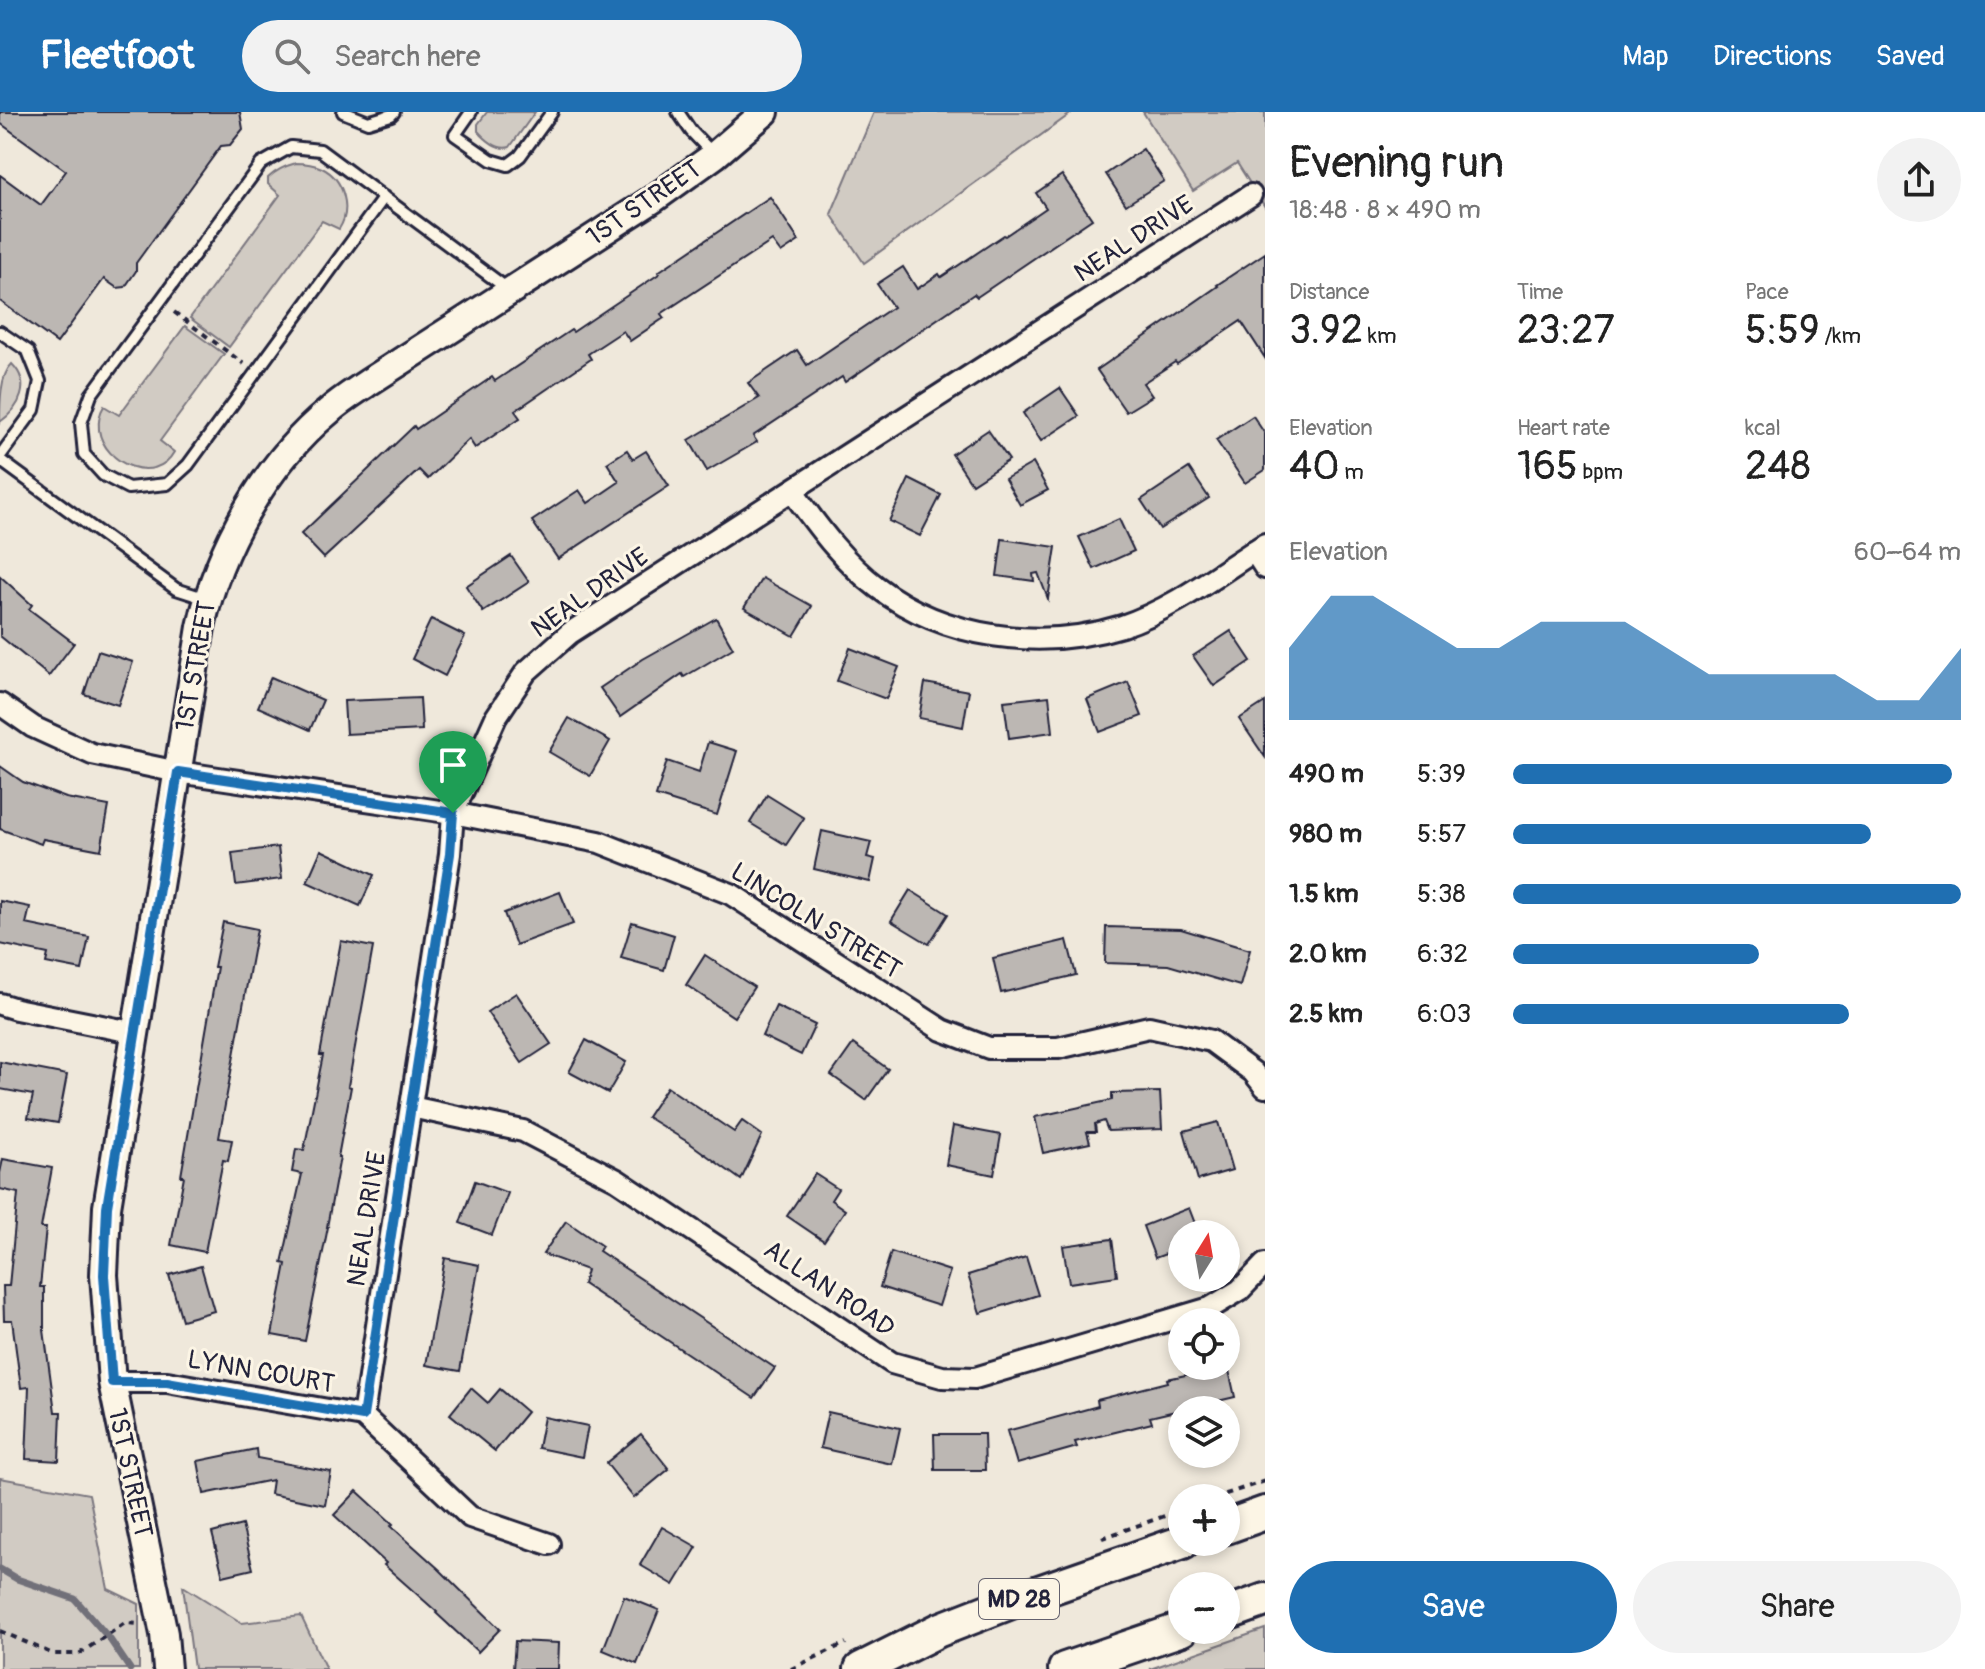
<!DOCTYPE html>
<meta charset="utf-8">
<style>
:root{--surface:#fff;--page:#f2f2f2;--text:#222;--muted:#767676;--accent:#1f6fb2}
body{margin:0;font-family:Pangolin,sans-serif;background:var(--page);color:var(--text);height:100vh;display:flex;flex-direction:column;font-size:30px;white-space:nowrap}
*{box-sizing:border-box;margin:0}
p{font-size:26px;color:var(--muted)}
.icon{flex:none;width:44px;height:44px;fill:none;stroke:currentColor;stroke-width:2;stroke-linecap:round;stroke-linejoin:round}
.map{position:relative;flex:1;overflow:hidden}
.sheet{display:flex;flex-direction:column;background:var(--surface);width:720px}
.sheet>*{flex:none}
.needle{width:52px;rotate:11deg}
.tools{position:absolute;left:1168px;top:1108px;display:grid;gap:16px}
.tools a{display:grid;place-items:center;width:72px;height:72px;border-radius:50%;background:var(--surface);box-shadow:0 4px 12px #0003;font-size:40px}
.pin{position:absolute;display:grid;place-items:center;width:68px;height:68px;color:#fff;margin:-82px -34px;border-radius:50% 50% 50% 0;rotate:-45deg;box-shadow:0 0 8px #0007}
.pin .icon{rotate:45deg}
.round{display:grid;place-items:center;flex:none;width:84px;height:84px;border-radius:42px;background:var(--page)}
.headline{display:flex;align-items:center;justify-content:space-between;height:136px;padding:0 24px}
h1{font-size:44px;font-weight:600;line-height:60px}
.metrics{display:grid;grid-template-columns:repeat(3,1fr);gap:12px;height:136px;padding:8px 24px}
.metrics div{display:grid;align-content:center}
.metrics b{font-size:40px;font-weight:600}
.metrics small{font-size:22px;font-weight:400}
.metrics p{font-size:22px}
.chart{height:224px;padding:16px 24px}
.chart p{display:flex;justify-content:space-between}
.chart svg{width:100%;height:144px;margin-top:8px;fill:var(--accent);opacity:.7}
.action{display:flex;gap:16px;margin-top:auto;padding:16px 24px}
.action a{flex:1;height:92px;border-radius:48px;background:var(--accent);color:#fff;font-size:32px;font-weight:600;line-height:92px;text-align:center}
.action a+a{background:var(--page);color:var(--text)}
ul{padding:0 24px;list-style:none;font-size:26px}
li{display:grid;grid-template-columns:128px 96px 1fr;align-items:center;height:60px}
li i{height:20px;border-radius:10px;background:var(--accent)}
header{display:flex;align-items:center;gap:48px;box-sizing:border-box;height:112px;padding:0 40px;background:var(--accent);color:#fff}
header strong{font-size:38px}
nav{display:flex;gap:44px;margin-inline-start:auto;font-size:28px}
.search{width:560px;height:72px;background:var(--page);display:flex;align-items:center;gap:20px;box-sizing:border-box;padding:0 28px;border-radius:44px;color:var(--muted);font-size:30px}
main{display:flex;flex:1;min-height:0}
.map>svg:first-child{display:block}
.green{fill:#d1cbc3;stroke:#7a767f;stroke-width:2}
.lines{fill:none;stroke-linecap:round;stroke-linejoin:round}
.stream{stroke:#716f79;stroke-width:7}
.building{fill:#bcb7b3;stroke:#22223b;stroke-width:2}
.service-casing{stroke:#22223b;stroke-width:16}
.minor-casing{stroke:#22223b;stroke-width:26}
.tertiary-casing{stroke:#22223b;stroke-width:32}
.primary-casing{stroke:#22223b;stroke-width:38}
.path{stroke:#22223b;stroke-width:4;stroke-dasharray:6 6;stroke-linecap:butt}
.service{stroke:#fcf5e5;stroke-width:10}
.minor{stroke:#fcf5e5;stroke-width:20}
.tertiary{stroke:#fcf5e5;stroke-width:26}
.primary{stroke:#fcf5e5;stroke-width:32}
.route-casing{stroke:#fff;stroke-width:16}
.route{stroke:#1f6fb2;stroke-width:10}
.labels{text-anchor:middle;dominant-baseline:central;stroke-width:6;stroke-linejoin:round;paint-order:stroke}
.shield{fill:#fcf5e5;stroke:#63616e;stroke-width:2}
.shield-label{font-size:24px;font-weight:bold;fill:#22223b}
.street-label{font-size:26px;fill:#22223b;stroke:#fcf5e5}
</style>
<header>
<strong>Fleetfoot</strong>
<div class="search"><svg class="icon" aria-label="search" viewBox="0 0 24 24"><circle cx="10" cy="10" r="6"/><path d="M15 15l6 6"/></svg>Search here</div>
<nav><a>Map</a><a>Directions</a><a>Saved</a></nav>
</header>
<main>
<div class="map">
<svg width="1265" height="1557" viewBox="0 0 1265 1557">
<rect width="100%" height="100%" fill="#efe8db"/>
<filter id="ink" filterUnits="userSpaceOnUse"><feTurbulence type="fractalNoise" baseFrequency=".0125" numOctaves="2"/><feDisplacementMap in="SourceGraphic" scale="16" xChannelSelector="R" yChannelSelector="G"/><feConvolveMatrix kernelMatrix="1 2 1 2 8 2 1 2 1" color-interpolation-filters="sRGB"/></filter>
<g filter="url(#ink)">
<g class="green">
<path d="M487,0H535L510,35C498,39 486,28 478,19V12Z"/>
<polygon points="874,0 1073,0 864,151 831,102"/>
<polygon points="1143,0 1265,0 1265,95 1237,51 1193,79"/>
<path d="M296,51C305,51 313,52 322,56C344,67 352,97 339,117L322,109L229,235L190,206L280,83L268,72V66C276,58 285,54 296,51Z"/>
<path d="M185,214L224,242L160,329L174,340C155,374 104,352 99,318C98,309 99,302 104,294L119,303Z"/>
<path d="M12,252C32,272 20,296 0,310C0,291 0,263 12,252Z"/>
<polygon points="0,1366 89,1382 108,1477 139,1492 139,1557 0,1557"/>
<polygon points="183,1474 242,1511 301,1504 326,1557 194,1557"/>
<polygon points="1265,1517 1265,1557 1150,1557"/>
</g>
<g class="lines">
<polyline class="stream" points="0,1457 17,1467 75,1487 109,1526 130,1557"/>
</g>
<g class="building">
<polygon points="0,0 240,0 243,17 230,33 221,34 136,151 136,159 125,175 117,176 104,167 57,231 0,189 0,63 41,93 66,59 0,11"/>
<polygon points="1143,37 1164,69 1126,93 1106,62"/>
<polygon points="1062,63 1092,107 977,185 974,182 845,270 842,265 753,324 757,330 707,359 689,328 759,286 748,271 797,238 807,253 893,195 877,172 903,155 917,177 939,162 941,165 1004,123 1005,124 1046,96 1036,81"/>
<polygon points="770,85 799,129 781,141 772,129 661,202 664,206 630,229 623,219 588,242 591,247 515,299 520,306 475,336 469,327 428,367 419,358 324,446 301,422 414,314 416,317 492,265 495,269 571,218 573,220 659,162 658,160"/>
<polygon points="1265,141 1265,246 1241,209 1177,252 1175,250 1143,271 1152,284 1126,300 1097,258 1218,174 1217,173"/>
<polygon points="1060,276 1079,304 1041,329 1023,301"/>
<polygon points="1253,304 1265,322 1265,358 1245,371 1216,328"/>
<polygon points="988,318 1009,348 972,372 952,342"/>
<polygon points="627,338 633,347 646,339 669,374 558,447 532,409 579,378 588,391 619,370 607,351"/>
<polygon points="1033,351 1048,378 1020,393 1005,367"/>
<polygon points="1189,356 1209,386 1160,417 1141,388"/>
<polygon points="909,367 941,383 920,424 889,409"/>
<polygon points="1119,407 1134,439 1094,457 1079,425"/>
<polygon points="1002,427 1056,435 1048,487 1038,461 1033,462 1034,469 997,464"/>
<polygon points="511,444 529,470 483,500 466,474"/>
<polygon points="0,464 32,493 29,497 74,531 49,564 0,524"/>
<polygon points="762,466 812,494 794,524 744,496"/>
<polygon points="716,506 733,536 684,565 682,562 620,605 600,576 643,547"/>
<polygon points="431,507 465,524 445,564 412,547"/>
<polygon points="1231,519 1251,549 1214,574 1193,544"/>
<polygon points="850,536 899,555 886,587 837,569"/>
<polygon points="98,539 133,550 118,593 84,582"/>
<polygon points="271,565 323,588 310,618 258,595"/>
<polygon points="1128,570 1142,604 1100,620 1087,587"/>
<polygon points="925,571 969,579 963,615 919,606"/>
<polygon points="1049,584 1053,620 1009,626 1004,589"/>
<polygon points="420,586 422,618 346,622 344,589"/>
<polygon points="1265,590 1265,645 1239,607"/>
<polygon points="569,606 610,629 590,664 549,640"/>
<polygon points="708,630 737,639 717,703 656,684 667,649 699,660"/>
<polygon points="0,654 23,670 66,686 109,694 101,738 43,727 41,732 0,717"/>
<polygon points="767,683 804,706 786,733 750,711"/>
<polygon points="822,719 871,730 867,745 875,747 870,770 814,757"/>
<polygon points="278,735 282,767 236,773 232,741"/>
<polygon points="321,738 374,763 360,794 307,770"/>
<polygon points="910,778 948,802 929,832 891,809"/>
<polygon points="560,780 573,812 516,833 504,801"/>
<polygon points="0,789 30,795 26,812 89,825 82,858 46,851 48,842 0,832"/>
<polygon points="223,810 257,817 219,1026 232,1028 228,1049 223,1048 205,1140 171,1133 184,1064 181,1064 217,855 214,855"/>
<polygon points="632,810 674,823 664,858 621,846"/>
<polygon points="1106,815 1181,817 1250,838 1240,874 1168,853 1105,851"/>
<polygon points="1067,828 1076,863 1001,881 993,846"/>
<polygon points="341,829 373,835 348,974 351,975 338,1045 340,1045 327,1115 328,1115 305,1229 272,1223 286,1152 282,1151 302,1062 292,1060 296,1037 304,1038 323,943 320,943"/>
<polygon points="705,843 754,875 734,905 686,873"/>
<polygon points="516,881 551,932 522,951 487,900"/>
<polygon points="776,894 815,913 801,943 762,924"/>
<polygon points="586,928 626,950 608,981 569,960"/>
<polygon points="853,932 888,957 866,988 831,963"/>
<polygon points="0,950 67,963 58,1011 28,1006 33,983 0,977"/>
<polygon points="667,975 734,1020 742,1009 762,1023 741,1068 691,1032 647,1005"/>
<polygon points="1160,980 1162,1017 1108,1019 1104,1009 1095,1012 1096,1020 1087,1020 1090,1031 1043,1041 1035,1005 1112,988 1112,981"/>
<polygon points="1218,1010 1232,1058 1198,1068 1184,1019"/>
<polygon points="953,1014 1001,1023 994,1063 946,1053"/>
<polygon points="3,1047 52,1056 41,1116 46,1116 40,1175 44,1175 44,1218 55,1300 61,1300 59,1349 26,1347 29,1275 21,1276 12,1208 4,1208 3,1174 9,1174 18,1081 0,1077 0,1061"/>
<polygon points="815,1062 838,1077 831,1088 845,1098 824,1129 787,1104"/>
<polygon points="475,1069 508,1081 492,1123 460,1111"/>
<polygon points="1189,1096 1199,1122 1182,1122 1182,1136 1155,1146 1143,1114"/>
<polygon points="566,1109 602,1134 599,1139 775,1256 754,1286 583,1172 587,1158 543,1142"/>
<polygon points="1112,1127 1117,1164 1069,1171 1063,1134"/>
<polygon points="891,1140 950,1159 939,1194 880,1175"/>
<polygon points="1026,1145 1038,1183 980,1201 968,1163"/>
<polygon points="445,1146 479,1153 460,1259 426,1253"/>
<polygon points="201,1154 214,1199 182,1208 169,1163"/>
<polygon points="1228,1254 1235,1285 1150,1305 1152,1311 1075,1330 1077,1335 1017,1352 1007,1319 1098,1294 1097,1288 1168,1270 1167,1267"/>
<polygon points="471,1276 488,1291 500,1277 527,1300 495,1339 450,1302"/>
<polygon points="828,1300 900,1316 892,1352 820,1336"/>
<polygon points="544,1305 588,1314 582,1345 538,1336"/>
<polygon points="641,1322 669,1357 634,1386 606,1351"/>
<polygon points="934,1322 984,1322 985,1358 935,1358"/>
<polygon points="256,1337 257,1346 331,1360 325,1393 270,1382 272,1368 204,1382 198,1349"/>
<polygon points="357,1379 393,1412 391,1414 440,1458 500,1517 478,1540 436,1501 437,1500 384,1453 386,1451 334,1403"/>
<polygon points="242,1413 253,1457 223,1464 212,1421"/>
<polygon points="662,1415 697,1435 674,1473 640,1453"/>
<polygon points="624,1484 659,1498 637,1552 603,1538"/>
<polygon points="515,1529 559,1531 558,1557 513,1557"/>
</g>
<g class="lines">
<g class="service-casing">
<g id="service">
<polyline points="343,0 368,10 391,3 394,0"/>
<polyline points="471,0 455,23 491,48 508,53 520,44 552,0"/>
<polyline points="678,0 691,19 713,42"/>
<polyline points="384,85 188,353 167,372 128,376 103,363 84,342 81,311 91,283 261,52 291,35 320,38 509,178"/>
<polyline points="0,220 28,239 40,269 34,298 0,344"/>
<polyline points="0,348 176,477 207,487"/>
</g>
</g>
<g class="minor-casing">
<g id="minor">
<path d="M792,379C817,413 842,449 877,475C945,527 1041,539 1122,514C1174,497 1219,461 1265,432"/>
<polyline points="1254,439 1265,456"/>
<polyline points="0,592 33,615 92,642 178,660 453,701 599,730 731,782 942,918 989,936 1058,936 1149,915 1211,929 1253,960 1265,975"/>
<polyline points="0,892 16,897 137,921"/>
<polyline points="411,995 523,1019 617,1068 892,1251 942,1265 975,1266 1210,1196 1240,1178 1265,1152"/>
<polyline points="112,1270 167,1270 363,1304 470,1405 549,1432"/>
<polyline points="363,1304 450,742 453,701 496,605 526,560 570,521 1251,83"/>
</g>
</g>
<g class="tertiary-casing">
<path id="tertiary" d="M167,1557L164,1522L112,1270L104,1163L107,1095L201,515C218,436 266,351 329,299C341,288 356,279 369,270L655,86L715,43L765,0"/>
</g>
<g class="primary-casing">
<g id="primary">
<polyline points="1226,1415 1265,1401"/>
<polyline points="1226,1502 1265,1488"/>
<polyline points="861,1557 939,1518 1016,1488 1183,1430"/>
<polyline points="1065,1557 1182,1517"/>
</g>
</g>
<g class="path">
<polyline points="174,200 244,252"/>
<polyline points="1214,1386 1265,1369"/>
<polyline points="1102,1426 1182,1398"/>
<polyline points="0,1519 53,1542 79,1542 125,1511 139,1512"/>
<polyline points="791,1557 846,1531"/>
</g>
<use href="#service" class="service"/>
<use href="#minor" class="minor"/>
<use href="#tertiary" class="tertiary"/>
<use href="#primary" class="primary"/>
</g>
</g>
<g class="lines" filter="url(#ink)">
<g class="route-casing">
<polygon id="route" points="178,660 453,701 450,742 363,1304 167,1270 112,1270 104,1163 107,1095"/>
</g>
<use href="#route" class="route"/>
</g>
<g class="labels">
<rect class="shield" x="979" y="1467" width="80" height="40" rx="6"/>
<g class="shield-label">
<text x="1019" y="1487">MD 28</text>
</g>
<g class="street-label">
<text transform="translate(644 91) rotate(-34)">1ST STREET</text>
<text transform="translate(1134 127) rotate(-33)">NEAL DRIVE</text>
<text transform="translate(590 481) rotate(-35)">NEAL DRIVE</text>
<text transform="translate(196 554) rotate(-80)">1ST STREET</text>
<text transform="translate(816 809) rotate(32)">LINCOLN STREET</text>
<text transform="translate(367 1107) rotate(-81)">NEAL DRIVE</text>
<text transform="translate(829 1177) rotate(34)">ALLAN ROAD</text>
<text transform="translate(261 1260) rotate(10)">LYNN COURT</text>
<text transform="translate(130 1361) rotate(78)">1ST STREET</text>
</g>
</g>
</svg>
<div class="tools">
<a><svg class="needle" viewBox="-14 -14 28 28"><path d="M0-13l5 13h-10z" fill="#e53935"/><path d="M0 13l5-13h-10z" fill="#767676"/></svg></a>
<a><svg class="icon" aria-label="locate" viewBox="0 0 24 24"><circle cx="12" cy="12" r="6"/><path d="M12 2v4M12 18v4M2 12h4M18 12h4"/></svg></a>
<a><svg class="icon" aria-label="layers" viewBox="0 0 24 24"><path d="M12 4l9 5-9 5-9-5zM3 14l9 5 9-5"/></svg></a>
<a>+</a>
<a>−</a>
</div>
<div class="pin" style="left:453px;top:701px;background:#1e9e55"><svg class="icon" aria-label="arrive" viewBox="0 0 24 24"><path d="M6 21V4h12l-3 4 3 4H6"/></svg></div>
</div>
<section class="sheet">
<div class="headline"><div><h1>Evening run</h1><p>18:48 · 8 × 490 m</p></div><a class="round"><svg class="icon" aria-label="share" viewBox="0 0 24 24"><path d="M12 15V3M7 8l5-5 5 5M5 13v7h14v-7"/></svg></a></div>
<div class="metrics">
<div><p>Distance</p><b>3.92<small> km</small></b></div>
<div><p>Time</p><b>23:27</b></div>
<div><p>Pace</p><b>5:59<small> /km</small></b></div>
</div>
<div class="metrics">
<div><p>Elevation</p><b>40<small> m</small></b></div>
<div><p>Heart rate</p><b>165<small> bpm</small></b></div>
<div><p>kcal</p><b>248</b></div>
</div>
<div class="chart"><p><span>Elevation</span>60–64 m</p>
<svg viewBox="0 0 160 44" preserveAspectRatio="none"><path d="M0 44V22L10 6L20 6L30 14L40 22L50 22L60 14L70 14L80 14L90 22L100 30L110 30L120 30L130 30L140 38L150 38L160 22V44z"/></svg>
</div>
<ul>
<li><b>490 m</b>5:39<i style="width:98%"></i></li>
<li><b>980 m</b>5:57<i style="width:80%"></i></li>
<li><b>1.5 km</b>5:38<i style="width:100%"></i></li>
<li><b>2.0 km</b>6:32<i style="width:55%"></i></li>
<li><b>2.5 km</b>6:03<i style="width:75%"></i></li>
</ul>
<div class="action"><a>Save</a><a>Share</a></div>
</section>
</main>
